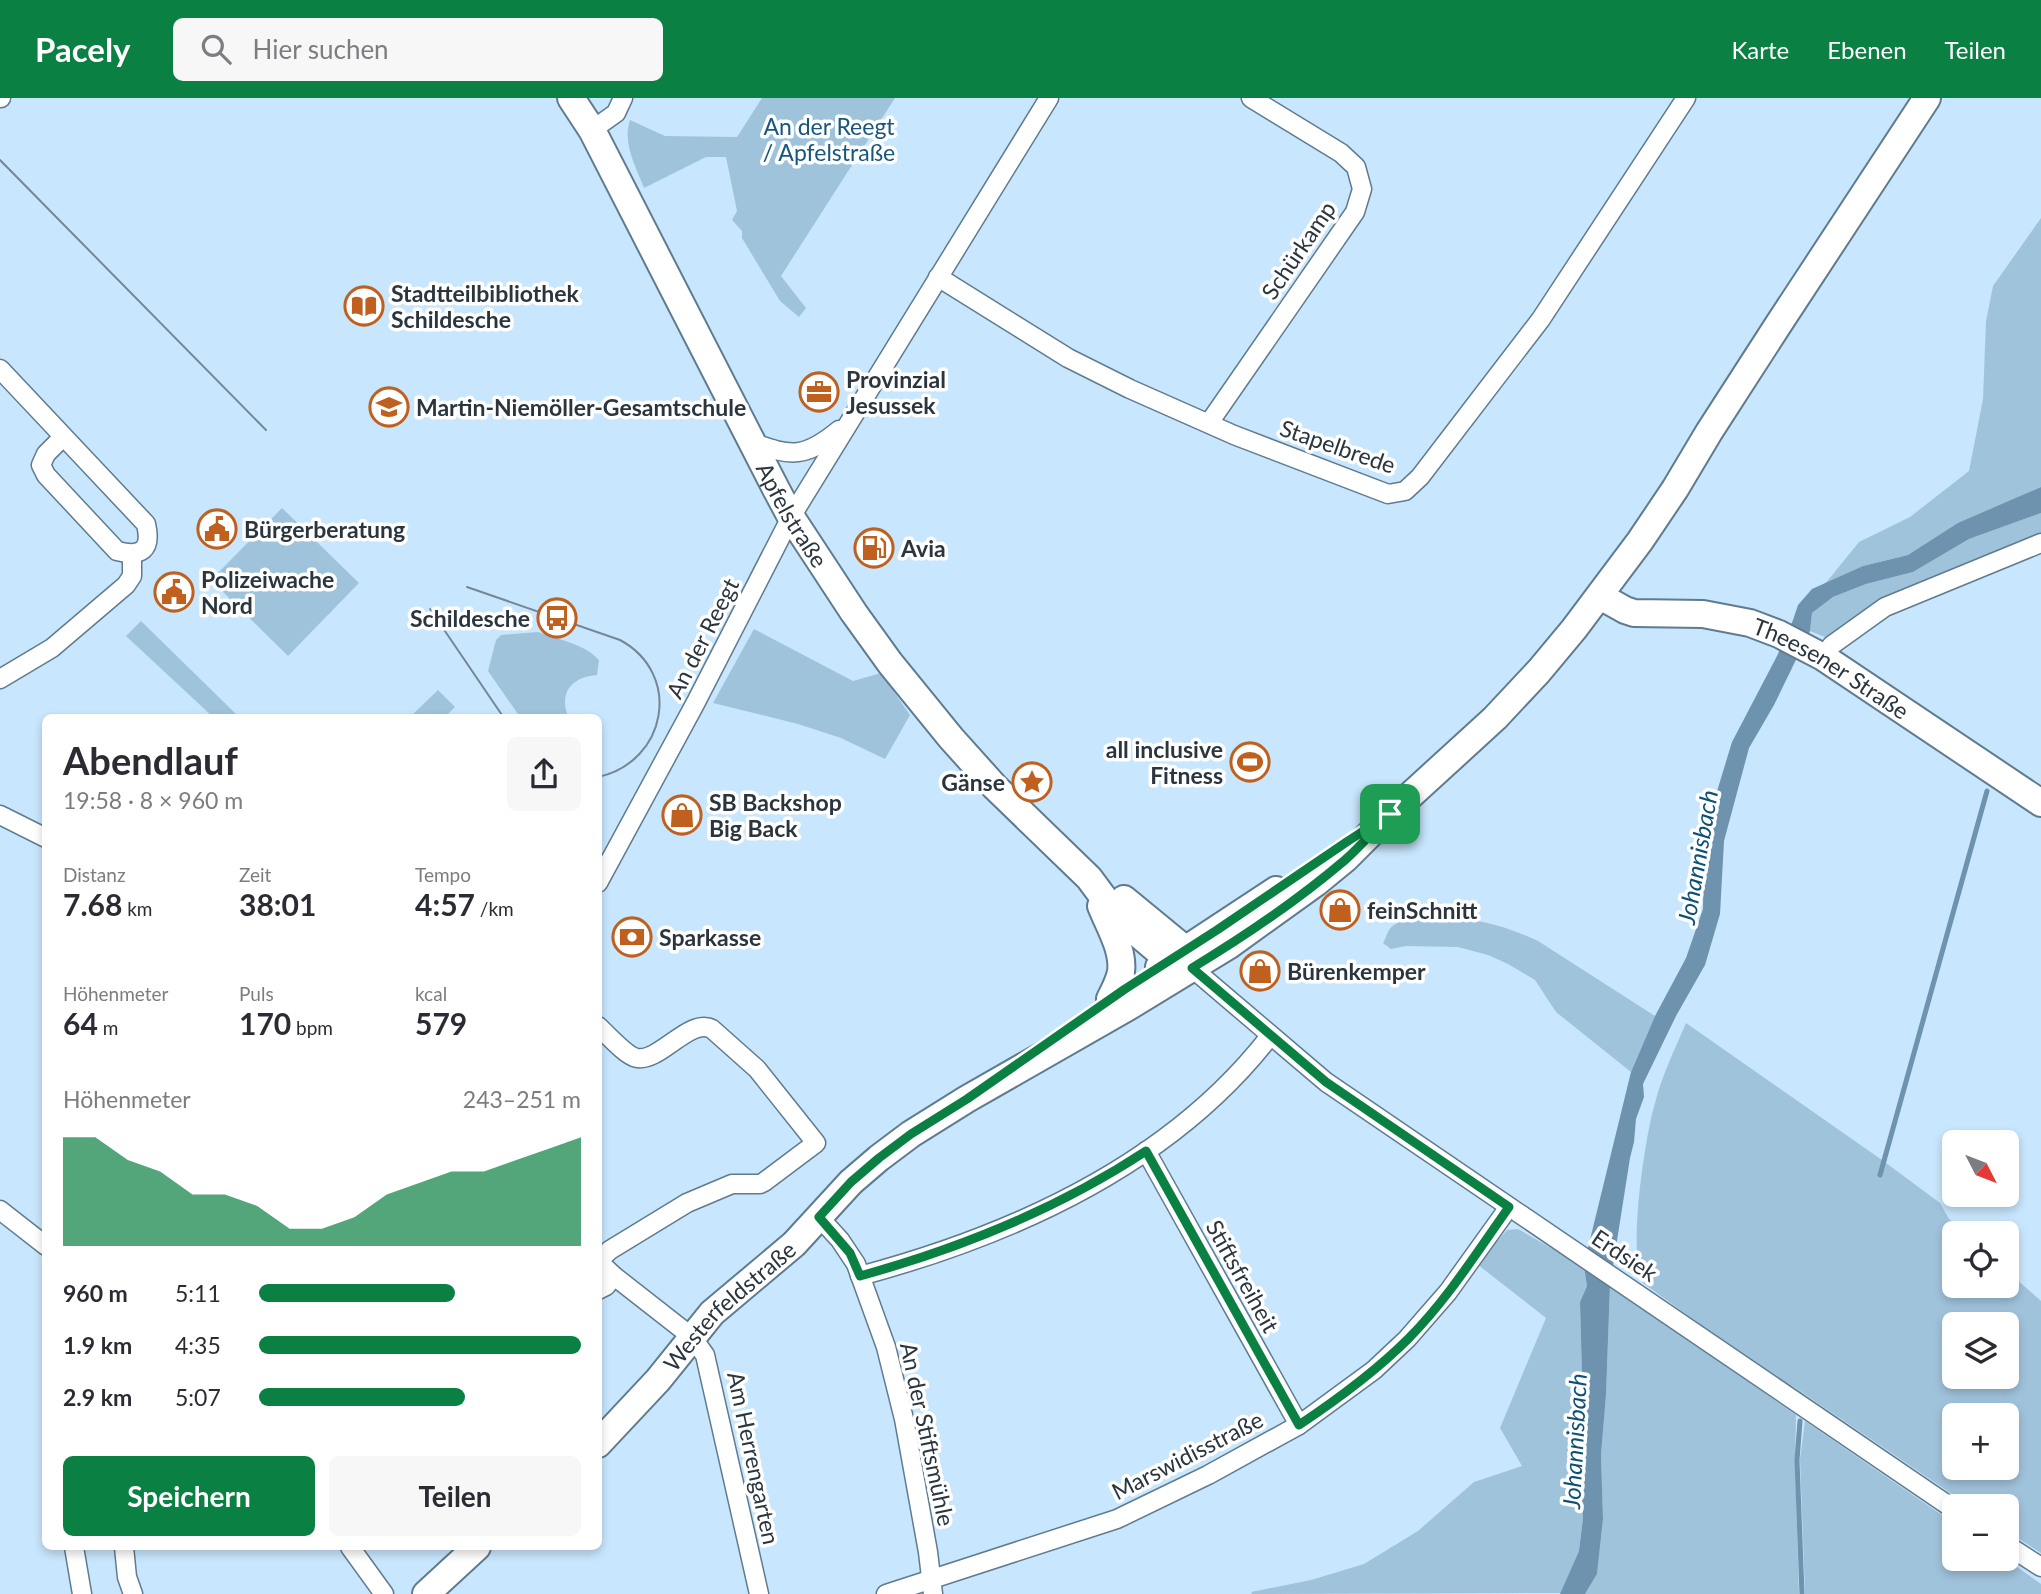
<!DOCTYPE html>
<html lang="de">
<meta charset="utf-8">
<style>
:root{--surface:#fff;--page:#f7f7f7;--text:#2b2b33;--muted:#7c7c81;--accent:#0b8043}
body{margin:0;font-family:Lato,sans-serif;background:var(--page);color:var(--text);height:100vh;display:flex;flex-direction:column;font-size:26px;white-space:nowrap}
*{box-sizing:border-box;margin:0}
p{font-size:23px;color:var(--muted)}
.icon{flex:none;width:38px;height:38px;fill:none;stroke:currentColor;stroke-width:2;stroke-linecap:round;stroke-linejoin:round}
.map{position:relative;flex:1;overflow:hidden}
.sheet{position:absolute;left:42px;top:616px;width:560px;height:836px;display:flex;flex-direction:column;background:var(--surface);border-radius:10px;box-shadow:0 4px 10px #0003}
.sheet>*{flex:none}
.needle{width:46px;rotate:132deg}
.controls{position:absolute;left:1942px;top:1032px;display:grid;gap:14px}
.controls a{display:grid;place-items:center;width:77px;height:77px;border-radius:10px;background:var(--surface);box-shadow:0 4px 10px #0003;font-size:35px}
.pin{position:absolute;display:grid;place-items:center;width:60px;height:60px;color:#fff;margin:-30px;border-radius:14px;box-shadow:0 4px 10px #0006}
.round{display:grid;place-items:center;flex:none;width:74px;height:74px;border-radius:10px;background:var(--page)}
.summary{display:flex;align-items:center;justify-content:space-between;height:119px;padding:0 21px}
h1{font-size:38px;font-weight:700;line-height:52px}
.metrics{display:grid;grid-template-columns:repeat(3,1fr);gap:10px;height:119px;padding:7px 21px}
.metrics div{display:grid;align-content:center}
.metrics b{font-size:30px;font-weight:700}
.metrics small{font-size:19px;font-weight:400}
.metrics p{font-size:19px}
.chart{height:196px;padding:14px 21px}
.chart p{display:flex;justify-content:space-between}
.chart svg{width:100%;height:126px;margin-top:7px;fill:var(--accent);opacity:.7}
.action{display:flex;gap:14px;margin-top:auto;padding:14px 21px}
.action a{flex:1;height:80px;border-radius:10px;background:var(--accent);color:#fff;font-size:28px;font-weight:700;line-height:80px;text-align:center}
.action a+a{background:var(--page);color:var(--text)}
ul{padding:0 21px;list-style:none;font-size:23px}
li{display:grid;grid-template-columns:112px 84px 1fr;align-items:center;height:52px}
li i{height:18px;border-radius:9px;background:var(--accent)}
header{display:flex;align-items:center;gap:42px;box-sizing:border-box;height:98px;padding:0 35px;background:var(--accent);color:#fff}
header strong{font-size:33px}
nav{display:flex;gap:38px;margin-inline-start:auto;font-size:24px}
.search{width:490px;height:63px;background:var(--page);display:flex;align-items:center;gap:18px;box-sizing:border-box;padding:0 24px;border-radius:10px;color:var(--muted);font-size:26px}
.map>svg:first-child{display:block}
.green{fill:#a0c3dc;fill-rule:evenodd}
.water{fill:#6d93ae}
.lines{fill:none;stroke-linecap:round;stroke-linejoin:round}
.stream{stroke:#6d93ae;stroke-width:5}
.street-casing{stroke:#5f7b8f;stroke-width:21}
.secondary-casing{stroke:#5f7b8f;stroke-width:30}
.street{stroke:#fff;stroke-width:18}
.secondary{stroke:#fff;stroke-width:26}
.tram{stroke:#738796;stroke-width:2}
.route-casing{stroke:#fff;stroke-width:14}
.route{stroke:#0b8043;stroke-width:9}
.labels{text-anchor:middle;dominant-baseline:central;stroke-width:7;stroke-linejoin:round;paint-order:stroke}
.park-label{font-size:23px;fill:#18577d;stroke:#fff}
.street-label{font-size:23px;fill:#2a353e;stroke:#fff}
.poi-label{font-size:23px;font-weight:bold;fill:#2a353e;stroke:#fff;text-anchor:start}
.water-label{font-size:24px;font-style:italic;fill:#0d5075;stroke:#fff}
</style>
<header>
<strong>Pacely</strong>
<div class="search"><svg class="icon" aria-label="search" viewBox="0 0 24 24"><circle cx="10" cy="10" r="6"/><path d="M15 15l6 6"/></svg>Hier suchen</div>
<nav><a>Karte</a><a>Ebenen</a><a>Teilen</a></nav>
</header>
<div class="map">
<svg width="2041" height="1496" viewBox="0 0 2041 1496">
<rect width="100%" height="100%" fill="#c8e6fd"/>
<g class="green">
<path d="M762,0H895L781,178L806,210L799,219L780,203L742,140V133L732,122L737,113L726,59H706L644,90C636,69 622,45 630,22L665,38L737,39Z"/>
<polygon points="2041,120 2041,389 2023,397 1908,457 1863,468 1825,486 1859,444 1910,419 1969,373 1983,301 1986,223 1993,188"/>
<polygon points="282,410 359,485 288,558 211,482"/>
<polygon points="2041,415 2041,435 1937,479 1832,542 1810,533 1812,515 1833,499 1866,486 1913,474 1969,441"/>
<polygon points="141,523 239,619 213,619 126,538"/>
<polygon points="754,531 853,583 881,575 910,617 885,661 841,640 798,626 713,605"/>
<path d="M538,534C557,541 585,546 599,562L597,577C571,579 559,595 568,619H520L488,573L496,542L501,537Z"/>
<polygon points="438,592 455,609 445,619 410,619"/>
<path d="M1439,818C1476,821 1504,827 1538,843L1655,918L1631,974L1556,914L1535,882L1508,866L1488,857L1458,849L1406,848L1391,851L1383,845C1385,842 1386,838 1388,834C1395,819 1424,819 1439,818Z"/>
<path d="M1686,925L1882,1062L1940,1105L1949,1121L1966,1136H1955V1188H2007V1173L2041,1203V1455L2007,1433V1409H1971L1794,1289L1770,1277L1643,1185C1627,1157 1645,1038 1655,1005C1662,977 1675,951 1686,925ZM1955,1227H2007V1279H1955ZM1955,1318H2007V1370H1955Z"/>
<polygon points="1518,1131 1584,1169 1587,1188 1580,1204 1582,1278 1579,1340 1583,1420 1579,1453 1561,1495 1252,1496 1251,1494 1311,1482 1364,1466 1418,1433 1474,1384 1522,1368 1500,1330 1546,1220 1477,1166 1507,1132"/>
<polygon points="1610,1187 1796,1317 1795,1362 1799,1496 1585,1496 1597,1476 1603,1421 1601,1357 1606,1297"/>
<polygon points="1805,1323 1955,1426 1955,1461 2006,1461 2041,1486 2041,1496 1805,1496 1800,1361"/>
</g>
<polygon class="water" points="2041,389 2041,415 1969,441 1913,474 1866,486 1833,499 1812,515 1810,533 1774,607 1749,650 1724,743 1720,816 1705,867 1676,918 1643,986 1644,999 1636,1021 1634,1044 1630,1060 1610,1187 1606,1297 1601,1357 1603,1421 1597,1476 1585,1496 1560,1496 1579,1453 1583,1420 1579,1340 1582,1278 1580,1204 1587,1188 1584,1169 1587,1154 1631,974 1655,918 1686,860 1703,811 1704,736 1732,644 1777,558 1793,522 1798,507 1812,491 1863,468 1908,457 1958,425"/>
<g class="lines">
<g class="stream">
<polyline points="1880,1077 1987,693"/>
<polyline points="1800,1323 1797,1362 1802,1496"/>
</g>
<g class="street-casing">
<g id="street">
<polyline points="0,0 1,0"/>
<polyline points="592,32 616,15 623,0"/>
<polyline points="938,179 1068,260 1130,291 1234,337 1388,396 1405,393 1420,379 1541,221 1686,0"/>
<path d="M0,271L146,426C152,452 142,459 117,453L46,377L41,367L46,356L63,339"/>
<polyline points="1209,325 1355,114 1362,91 1356,69 1341,55 1251,0"/>
<path d="M751,344C792,359 805,360 839,332"/>
<polyline points="1823,559 1832,547 1885,509 2041,445"/>
<polyline points="0,581 52,550 126,487 132,478 132,457"/>
<polyline points="0,717 46,740"/>
<polyline points="598,785 695,606 791,419 1049,0"/>
<polyline points="1192,870 1326,984 1955,1412"/>
<path d="M598,928C607,936 626,958 637,960C660,964 690,919 712,931L757,971L816,1045L764,1084L760,1086H732L687,1105L610,1152L598,1163"/>
<polyline points="1146,1053 1299,1327"/>
<polyline points="0,1112 46,1148"/>
<polyline points="819,1119 840,1142 856,1166 886,1249 904,1321 928,1454 933,1496"/>
<polyline points="598,1163 614,1178 692,1239 705,1257 759,1496"/>
<path d="M860,1178C1013,1137 1171,1066 1270,938"/>
<polyline points="598,1192 606,1188 614,1178"/>
<polyline points="2007,1447 2041,1469"/>
<polyline points="74,1449 82,1496"/>
<polyline points="124,1449 127,1479 133,1496"/>
<polyline points="350,1449 384,1496"/>
<polyline points="886,1496 1117,1421 1208,1377 1299,1327 1374,1272 1407,1241 1448,1194 1509,1109"/>
</g>
</g>
<g class="secondary-casing">
<g id="secondary">
<path id="s1" d="M571,0L592,32L776,391L791,419L854,515L890,565L951,640L995,689L1089,780L1118,819L1169,862L1192,870"/>
<path id="s2" d="M1600,498L1625,512L1634,515L1703,516L1750,525L1779,536L1823,559L2041,705"/>
<polyline points="1124,801 1186,852 1190,865"/>
<path d="M1101,808C1109,828 1124,852 1121,874C1119,884 1114,893 1110,901"/>
<polyline points="1159,869 1276,792"/>
<path id="s3" d="M598,1346L658,1282L712,1215L794,1146L851,1084L879,1060L911,1036L967,1001L1128,909L1228,848L1317,784L1345,761L1390,716L1495,620L1539,573L1574,531L1640,443L1675,391L1709,334L1778,227L1927,0"/>
<polyline points="426,1496 477,1449"/>
</g>
</g>
<use href="#street" class="street"/>
<use href="#secondary" class="secondary"/>
<g class="tram">
<polyline points="0,62 266,332"/>
<path d="M467,489L620,542C683,576 667,664 598,679"/>
<polyline points="430,511 504,620"/>
</g>
</g>
<g class="lines">
<g class="route-casing">
<path id="route" d="M1390,716C1375,731 1361,748 1345,762C1298,802 1245,838 1192,870L1326,984L1509,1109C1477,1154 1447,1202 1408,1241C1375,1274 1338,1301 1299,1327L1146,1053C1058,1111 961,1150 860,1178L850,1155L819,1119L851,1084L879,1060L911,1036L967,1001L1125,891L1217,832L1348,743Z"/>
</g>
<use href="#route" class="route"/>
</g>
<defs>
<g id="library-ring" transform="scale(2.0125)"><circle r="9.5" fill="#fff" stroke="#c0601f" stroke-width="1.5"/><path d="M-6-4Q-3-5.5-.7-3.5V5Q-3 3-6 4ZM6-4Q3-5.5 .7-3.5V5Q3 3 6 4Z" fill="#c0601f"/></g>
<g id="office-ring" transform="scale(2.0125)"><circle r="9.5" fill="#fff" stroke="#c0601f" stroke-width="1.5"/><path d="M-6-3h4V-5.5h4V-3h4V5H-6ZM-1-4.5V-3h2v-1.5ZM-6 0V1H6V0Z" fill="#c0601f"/></g>
<g id="school-ring" transform="scale(2.0125)"><circle r="9.5" fill="#fff" stroke="#c0601f" stroke-width="1.5"/><path d="M0-5L7-2L0 1L-7-2ZM-4 1L0 2.5L4 1V4Q0 6-4 4Z" fill="#c0601f"/></g>
<g id="civic-ring" transform="scale(2.0125)"><circle r="9.5" fill="#fff" stroke="#c0601f" stroke-width="1.5"/><path d="M-.6-6.5H3V-4.5H.6V-3L4-1V1h2V6H-6V1h2V-1L-.6-3ZM-1.2 2.5V6h2.4V2.5Z" fill="#c0601f"/></g>
<g id="fuel-ring" transform="scale(2.0125)"><circle r="9.5" fill="#fff" stroke="#c0601f" stroke-width="1.5"/><path d="M-5.5-6h7V0h2V4h1.3V-2.5L3-4.5l.8-.8L6-3V5H2.5V1h-1V6h-7ZM-4.2-4.7v3.2H.2V-4.7Z" fill="#c0601f"/></g>
<g id="bus-ring" transform="scale(2.0125)"><circle r="9.5" fill="#fff" stroke="#c0601f" stroke-width="1.5"/><path d="M-5-6H5V4H4V6H2V4H-2V6H-4V4H-5ZM-3.5-4V0h7V-4ZM-3.5 1.2v1.5H-2V1.2ZM2 1.2v1.5H3.5V1.2Z" fill="#c0601f"/></g>
<g id="stadium-ring" transform="scale(2.0125)"><circle r="9.5" fill="#fff" stroke="#c0601f" stroke-width="1.5"/><path d="M0-5a6.5 5 0 1 0 0 10a6.5 5 0 1 0 0-10ZM-3.5-1.8h7v3.6h-7Z" fill="#c0601f"/></g>
<g id="sight-ring" transform="scale(2.0125)"><circle r="9.5" fill="#fff" stroke="#c0601f" stroke-width="1.5"/><path d="M0-6L1.8-2.2L6-1.7L2.9 1.2L3.7 5.4L0 3.3L-3.7 5.4L-2.9 1.2L-6-1.7L-1.8-2.2Z" fill="#c0601f"/></g>
<g id="shop-ring" transform="scale(2.0125)"><circle r="9.5" fill="#fff" stroke="#c0601f" stroke-width="1.5"/><path d="M-5-2.5h2.3a2.7 3.5 0 0 1 5.4 0H5L5.5 6h-11ZM-1.5-2.5h3a1.5 2.3 0 0 0-3 0Z" fill="#c0601f"/></g>
<g id="bank-ring" transform="scale(2.0125)"><circle r="9.5" fill="#fff" stroke="#c0601f" stroke-width="1.5"/><path d="M-6-4H6V4H-6ZM0-2.3a2.3 2.3 0 1 0 0 4.6a2.3 2.3 0 1 0 0-4.6Z" fill="#c0601f"/></g>
</defs>
<g fill-rule="evenodd">
<use href="#library-ring" x="364" y="208"/>
<use href="#office-ring" x="819" y="294"/>
<use href="#school-ring" x="389" y="309"/>
<use href="#civic-ring" x="217" y="431"/>
<use href="#fuel-ring" x="874" y="450"/>
<use href="#civic-ring" x="174" y="494"/>
<use href="#bus-ring" x="557" y="520"/>
<use href="#stadium-ring" x="1250" y="664"/>
<use href="#sight-ring" x="1032" y="684"/>
<use href="#shop-ring" x="682" y="717"/>
<use href="#shop-ring" x="1340" y="812"/>
<use href="#bank-ring" x="632" y="839"/>
<use href="#shop-ring" x="1260" y="873"/>
</g>
<g class="labels">
<g class="park-label">
<text x="829" y="28">An der Reegt<tspan x="829" dy="26">/ Apfelstraße</tspan></text>
</g>
<g class="street-label">
<text transform="translate(1298 152) rotate(-56)">Schürkamp</text>
<text transform="translate(1338 348) rotate(19)">Stapelbrede</text>
<text stroke="none"><textPath href="#s1" startOffset="472">Apfelstraße</textPath></text>
<text transform="translate(702 540) rotate(-63)">An der Reegt</text>
<text stroke="none"><textPath href="#s2" startOffset="248">Theesener Straße</textPath></text>
<text transform="translate(1625 1157) rotate(34)">Erdsiek</text>
<text transform="translate(1243 1178) rotate(61)">Stiftsfreiheit</text>
<text stroke="none"><textPath href="#s3" startOffset="191">Westerfeldstraße</textPath></text>
<text transform="translate(928 1336) rotate(78)">An der Stiftsmühle</text>
<text transform="translate(1187 1357) rotate(-27)">Marswidisstraße</text>
<text transform="translate(754 1360) rotate(78)">Am Herrengarten</text>
</g>
<g class="poi-label">
<text x="391" y="195">Stadtteilbibliothek<tspan x="391" dy="26">Schildesche</tspan></text>
<text x="846" y="281">Provinzial<tspan x="846" dy="26">Jesussek</tspan></text>
<text x="416" y="309">Martin-Niemöller-Gesamtschule</text>
<text x="244" y="431">Bürgerberatung</text>
<text x="901" y="450">Avia</text>
<text x="201" y="481">Polizeiwache<tspan x="201" dy="26">Nord</tspan></text>
<text x="530" y="520" text-anchor="end">Schildesche</text>
<text x="1223" y="651" text-anchor="end">all inclusive<tspan x="1223" dy="26">Fitness</tspan></text>
<text x="1005" y="684" text-anchor="end">Gänse</text>
<text x="709" y="704">SB Backshop<tspan x="709" dy="26">Big Back</tspan></text>
<text x="1367" y="812">feinSchnitt</text>
<text x="659" y="839">Sparkasse</text>
<text x="1287" y="873">Bürenkemper</text>
</g>
<g class="water-label">
<text transform="translate(1697 759) rotate(-80)">Johannisbach</text>
<text transform="translate(1574 1343) rotate(-87)">Johannisbach</text>
</g>
</g>
</svg>
<div class="controls">
<a><svg class="needle" viewBox="-14 -14 28 28"><path d="M0-13l5 13h-10z" fill="#e53935"/><path d="M0 13l5-13h-10z" fill="#7c7c81"/></svg></a>
<a><svg class="icon" aria-label="locate" viewBox="0 0 24 24"><circle cx="12" cy="12" r="6"/><path d="M12 2v4M12 18v4M2 12h4M18 12h4"/></svg></a>
<a><svg class="icon" aria-label="layers" viewBox="0 0 24 24"><path d="M12 4l9 5-9 5-9-5zM3 14l9 5 9-5"/></svg></a>
<a>+</a>
<a>−</a>
</div>
<div class="pin" style="left:1390px;top:716px;background:#1e9e55"><svg class="icon" aria-label="arrive" viewBox="0 0 24 24"><path d="M6 21V4h12l-3 4 3 4H6"/></svg></div>
<section class="sheet">
<div class="summary"><div><h1>Abendlauf</h1><p>19:58 · 8 × 960 m</p></div><a class="round"><svg class="icon" aria-label="share" viewBox="0 0 24 24"><path d="M12 15V3M7 8l5-5 5 5M5 13v7h14v-7"/></svg></a></div>
<div class="metrics">
<div><p>Distanz</p><b>7.68<small> km</small></b></div>
<div><p>Zeit</p><b>38:01</b></div>
<div><p>Tempo</p><b>4:57<small> /km</small></b></div>
</div>
<div class="metrics">
<div><p>Höhenmeter</p><b>64<small> m</small></b></div>
<div><p>Puls</p><b>170<small> bpm</small></b></div>
<div><p>kcal</p><b>579</b></div>
</div>
<div class="chart"><p><span>Höhenmeter</span>243–251 m</p>
<svg viewBox="0 0 160 44" preserveAspectRatio="none"><path d="M0 44V6L10 6L20 14L30 18L40 26L50 26L60 30L70 38L80 38L90 34L100 26L110 22L120 18L130 18L140 14L150 10L160 6V44z"/></svg>
</div>
<ul>
<li><b>960 m</b>5:11<i style="width:61%"></i></li>
<li><b>1.9 km</b>4:35<i style="width:100%"></i></li>
<li><b>2.9 km</b>5:07<i style="width:64%"></i></li>
</ul>
<div class="action"><a>Speichern</a><a>Teilen</a></div>
</section>
</div>
